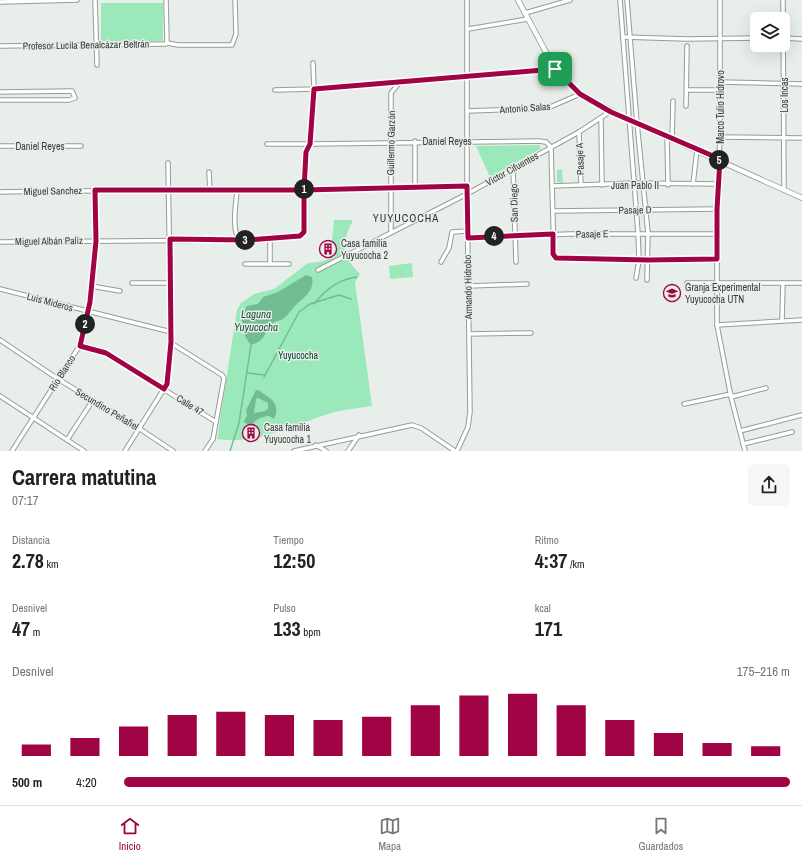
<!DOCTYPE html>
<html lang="es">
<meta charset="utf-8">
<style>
:root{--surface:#fff;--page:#f6f6f6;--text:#222;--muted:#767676;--line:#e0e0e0;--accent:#a00444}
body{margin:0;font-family:"Archivo Narrow",sans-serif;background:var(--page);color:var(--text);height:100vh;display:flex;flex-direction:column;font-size:15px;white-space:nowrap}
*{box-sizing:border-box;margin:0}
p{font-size:13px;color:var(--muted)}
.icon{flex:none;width:22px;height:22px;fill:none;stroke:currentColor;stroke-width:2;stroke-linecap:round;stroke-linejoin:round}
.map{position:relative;height:451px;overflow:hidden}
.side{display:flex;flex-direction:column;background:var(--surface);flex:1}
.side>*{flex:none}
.buttons{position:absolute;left:750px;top:12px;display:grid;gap:8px}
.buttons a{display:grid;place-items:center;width:40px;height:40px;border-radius:6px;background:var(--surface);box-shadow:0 4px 16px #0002;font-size:20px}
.pin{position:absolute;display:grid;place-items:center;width:34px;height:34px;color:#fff;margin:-17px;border-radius:8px;box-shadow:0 2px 6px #0006}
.km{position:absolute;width:20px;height:20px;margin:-10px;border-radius:50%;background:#222;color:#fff;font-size:11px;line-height:20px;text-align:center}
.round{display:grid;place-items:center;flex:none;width:42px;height:42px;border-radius:6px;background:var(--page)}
.headline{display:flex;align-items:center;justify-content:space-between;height:68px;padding:0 12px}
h1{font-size:22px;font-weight:800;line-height:30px}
.stats{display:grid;grid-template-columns:repeat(3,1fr);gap:6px;height:68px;padding:4px 12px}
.stats div{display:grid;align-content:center}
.stats b{font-size:20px;font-weight:800}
.stats small{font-size:11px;font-weight:400}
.stats p{font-size:11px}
.chart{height:112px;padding:8px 12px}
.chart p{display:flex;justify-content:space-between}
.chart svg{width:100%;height:72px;margin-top:4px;stroke:var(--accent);stroke-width:6}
ul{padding:0 12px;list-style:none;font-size:13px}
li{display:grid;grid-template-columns:64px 48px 1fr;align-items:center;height:30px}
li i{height:10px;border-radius:5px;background:var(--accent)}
.menu{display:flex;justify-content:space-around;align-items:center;height:56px;border-top:1px solid var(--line);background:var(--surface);font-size:11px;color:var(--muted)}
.menu a{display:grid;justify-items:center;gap:2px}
.menu .active{color:var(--accent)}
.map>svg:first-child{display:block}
.green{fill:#9be8ba}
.water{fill:#71bd91;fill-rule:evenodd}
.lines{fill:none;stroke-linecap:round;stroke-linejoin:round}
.stream{stroke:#71bd91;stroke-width:1.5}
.minor-casing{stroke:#969c98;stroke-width:5.5}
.tertiary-casing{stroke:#969c98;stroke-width:6}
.minor{stroke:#fff;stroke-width:3.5}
.tertiary{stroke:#fff;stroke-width:4.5}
.route-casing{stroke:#fff;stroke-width:8}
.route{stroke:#a00444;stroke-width:5}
.labels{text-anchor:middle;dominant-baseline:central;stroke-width:3;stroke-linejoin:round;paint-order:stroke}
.street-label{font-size:10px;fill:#393c3a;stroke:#e8efea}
.poi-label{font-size:10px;fill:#393c3a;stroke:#e8efea;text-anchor:start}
.park-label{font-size:10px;fill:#034327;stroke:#e8efea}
.neighbourhood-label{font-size:11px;letter-spacing:1px;fill:#2b312d;stroke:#e8efea}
.water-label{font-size:11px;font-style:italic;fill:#155033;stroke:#e8efea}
</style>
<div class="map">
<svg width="802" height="451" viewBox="0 0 802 451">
<rect width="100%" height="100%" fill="#e8efea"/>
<g class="green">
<rect x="101" y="3" width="62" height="38"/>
<polygon points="540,145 540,149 490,177 476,146"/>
<polygon points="562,169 563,183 557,182 557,170"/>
<path d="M334,220H353C341,246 339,252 360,274L355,282L372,406C360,408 347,409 335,412C293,424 262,445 217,439L237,310L241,303L254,294L274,289L308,263L319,262L335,257L332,240Z"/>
<polygon points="412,263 413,277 390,279 389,266"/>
</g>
<g class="water">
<path d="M306,275L312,277C315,292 303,297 294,307C290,311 287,316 283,319C280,321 276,320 272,324C263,333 267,340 251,345C241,333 238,319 247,306L258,304L263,297L278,292Z"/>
<path d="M256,390C260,390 260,392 264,394C274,400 280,407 274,419L269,416C260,417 255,420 251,426L244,422L247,415L246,410ZM258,398L268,403V409L265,411L254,413L256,399Z"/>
</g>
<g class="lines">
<g class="stream">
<path d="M314,304C325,290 339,279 357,277"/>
<polyline points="247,373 265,375"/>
<polyline points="264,377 299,312 310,304 339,295 351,299"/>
<polyline points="230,451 239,423 251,345"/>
</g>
<g class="minor-casing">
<g id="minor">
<polyline points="95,0 97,65"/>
<polyline points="620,0 638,233 639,260 636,278"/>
<polyline points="627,0 637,123 648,233 647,280"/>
<polyline points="720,0 720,137 717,209 717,325 731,397 745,451"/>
<polyline points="783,0 784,189"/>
<polyline points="0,2 77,0"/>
<polyline points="525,13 570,0"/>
<polyline points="468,29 528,19"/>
<polyline points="623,37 687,39 757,38"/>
<polyline points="783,38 802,39"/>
<polyline points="167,43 178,45 232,45 236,34 235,0"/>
<polyline points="0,46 166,44 167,41 166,0"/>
<polyline points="720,82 802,84"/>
<polyline points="275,90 314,89 555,69"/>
<polyline points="687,90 720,90"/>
<polyline points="0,92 72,91 75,98 69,100 0,100"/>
<polyline points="686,106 687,46"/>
<polyline points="467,111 548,108 580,94"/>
<polyline points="601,119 602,185"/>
<polyline points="579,132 581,185"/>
<polyline points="667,137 668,185"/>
<polyline points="720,137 802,138"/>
<polyline points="672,139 673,101"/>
<polyline points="267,144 310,144 314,89 313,63"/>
<polyline points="0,146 81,146"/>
<polyline points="513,169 516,262"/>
<polyline points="209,172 210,191"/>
<polyline points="693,184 697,150"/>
<polyline points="552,186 635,183 717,184"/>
<polyline points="415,188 415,141"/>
<path d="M237,191C236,203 231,232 240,240L300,236L304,232L306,152L307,147L310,144L539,141L546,142L551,147L554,257L648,260L717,259"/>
<path d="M0,192C156,189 311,192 467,187"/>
<polyline points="553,211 717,209"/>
<polyline points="391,231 391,93 400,82"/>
<polyline points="270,238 270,264"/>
<polyline points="467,238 569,234 717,234"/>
<polyline points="0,242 239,240"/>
<polyline points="441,262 449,248 452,232 467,231"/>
<polyline points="245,264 289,264"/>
<polyline points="318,270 467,194 579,132 611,111"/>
<polyline points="132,283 170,283"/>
<polyline points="687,283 783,283 782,320"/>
<polyline points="783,283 802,283"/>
<polyline points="91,286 120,291"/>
<polyline points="468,286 527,284"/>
<polyline points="0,289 171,332"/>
<polyline points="717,325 802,320"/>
<polyline points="469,334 531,333"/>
<polyline points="0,340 58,379 140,429 173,451"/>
<polyline points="171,343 222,375 224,378 213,439 205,451"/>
<polyline points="80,345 106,353 216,422"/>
<polyline points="0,396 84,451"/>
<polyline points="731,397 766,388"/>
<polyline points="684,404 731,394"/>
<polyline points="740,431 802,415"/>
<polyline points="67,440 93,400"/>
<polyline points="743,444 792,432"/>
<polyline points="316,445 326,451"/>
<polyline points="12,451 82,342 90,302 95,241 95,190"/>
<polyline points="125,451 167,384 171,343 168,163"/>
<polyline points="294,451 412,425 421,428 455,451"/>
<polyline points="348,451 359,435"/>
<polyline points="457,451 468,427 470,412 467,194 467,0"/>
</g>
</g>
<g class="tertiary-casing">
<polyline id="tertiary" points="518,0 555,69 580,94 629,120 802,198"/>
</g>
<use href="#minor" class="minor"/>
<use href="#tertiary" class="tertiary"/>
</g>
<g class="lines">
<g class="route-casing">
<polyline id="route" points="555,69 314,89 310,144 306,152 304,190 95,190 96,241 90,302 80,346 106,353 164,389 167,384 171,342 170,239 246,240 300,236 304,232 304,190 467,186 468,238 553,234 553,254 556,258 648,260 717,259 717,209 720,159 611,112 580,94 555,69"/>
</g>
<use href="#route" class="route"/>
</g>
<defs>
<g id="building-ring" transform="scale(0.9)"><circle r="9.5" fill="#e8efea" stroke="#a00444" stroke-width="1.5"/><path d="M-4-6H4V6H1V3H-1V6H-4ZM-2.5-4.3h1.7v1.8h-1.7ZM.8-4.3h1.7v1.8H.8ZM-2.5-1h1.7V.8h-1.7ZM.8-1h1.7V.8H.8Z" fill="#a00444"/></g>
<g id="university-ring" transform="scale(0.9)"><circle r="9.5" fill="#e8efea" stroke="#a00444" stroke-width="1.5"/><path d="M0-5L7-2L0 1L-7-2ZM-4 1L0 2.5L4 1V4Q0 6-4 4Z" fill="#a00444"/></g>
</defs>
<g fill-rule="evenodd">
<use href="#building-ring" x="328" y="249"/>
<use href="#university-ring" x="672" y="293"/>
<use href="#building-ring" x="251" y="433"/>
</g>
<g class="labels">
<g class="street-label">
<text transform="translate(86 45) rotate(-1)">Profesor Lucila Benalcázar Beltrán</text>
<text transform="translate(784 95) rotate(-90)">Los Incas</text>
<text transform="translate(720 107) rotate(-90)">Marco Tulio Hidrovo</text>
<text transform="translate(525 108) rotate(-4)">Antonio Salas</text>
<text x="447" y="141">Daniel Reyes</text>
<text transform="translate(391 143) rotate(-89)">Guillermo Garzón</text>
<text x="40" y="146">Daniel Reyes</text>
<text transform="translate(580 159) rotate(-92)">Pasaje A</text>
<text transform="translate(512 169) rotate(-29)">Victor Cifuentes</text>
<text x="635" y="185">Juan Pablo II</text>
<text transform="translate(53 191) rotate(-1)">Miguel Sanchez</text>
<text transform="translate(514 203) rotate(-91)">San Diego</text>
<text transform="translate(635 210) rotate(-1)">Pasaje D</text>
<text transform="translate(592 234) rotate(-1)">Pasaje E</text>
<text transform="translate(49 241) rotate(-1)">Miguel Albán Paliz</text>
<text transform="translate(468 287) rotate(-91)">Armando Hidrobo</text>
<text transform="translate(50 302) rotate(15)">Luis Mideros</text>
<text transform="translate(62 373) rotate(-58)">Río Blanco</text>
<text transform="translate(190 405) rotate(32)">Calle 47</text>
<text transform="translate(107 409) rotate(31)">Secundino Peñafiel</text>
</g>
<g class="poi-label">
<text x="341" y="243">Casa familia<tspan x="341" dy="12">Yuyucocha 2</tspan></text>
<text x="685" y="287">Granja Experimental<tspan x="685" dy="12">Yuyucocha UTN</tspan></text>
<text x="264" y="427">Casa familia<tspan x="264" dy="12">Yuyucocha 1</tspan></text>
</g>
<g class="park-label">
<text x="298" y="355">Yuyucocha</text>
</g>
<g class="neighbourhood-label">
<text x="406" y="218">YUYUCOCHA</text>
</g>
<g class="water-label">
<text x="256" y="314">Laguna<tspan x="256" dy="13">Yuyucocha</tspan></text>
</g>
</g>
</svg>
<div class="buttons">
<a><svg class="icon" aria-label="layers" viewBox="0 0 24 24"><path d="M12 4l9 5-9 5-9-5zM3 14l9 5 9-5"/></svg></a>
</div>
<div class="pin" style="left:555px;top:69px;background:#1e9e55"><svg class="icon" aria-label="arrive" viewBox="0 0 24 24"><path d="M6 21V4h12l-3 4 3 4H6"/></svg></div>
<b class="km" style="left:304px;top:189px">1</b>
<b class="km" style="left:85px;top:324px">2</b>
<b class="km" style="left:245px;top:240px">3</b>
<b class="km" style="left:494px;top:236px">4</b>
<b class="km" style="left:719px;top:160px">5</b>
</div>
<section class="side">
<div class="headline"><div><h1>Carrera matutina</h1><p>07:17</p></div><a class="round"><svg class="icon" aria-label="share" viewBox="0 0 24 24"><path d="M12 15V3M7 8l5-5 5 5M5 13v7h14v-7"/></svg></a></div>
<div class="stats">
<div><p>Distancia</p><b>2.78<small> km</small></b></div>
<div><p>Tiempo</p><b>12:50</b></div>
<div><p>Ritmo</p><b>4:37<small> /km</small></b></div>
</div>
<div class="stats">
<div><p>Desnivel</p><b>47<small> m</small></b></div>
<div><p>Pulso</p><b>133<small> bpm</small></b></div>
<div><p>kcal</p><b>171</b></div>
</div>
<div class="chart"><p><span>Desnivel</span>175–216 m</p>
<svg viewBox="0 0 160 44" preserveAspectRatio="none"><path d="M5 44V37M15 44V33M25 44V26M35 44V19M45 44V17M55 44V19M65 44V22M75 44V20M85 44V13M95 44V7M105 44V6M115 44V13M125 44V22M135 44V30M145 44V36M155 44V38"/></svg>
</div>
<ul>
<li><b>500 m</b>4:20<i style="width:100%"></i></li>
</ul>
</section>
<nav class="menu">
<a class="active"><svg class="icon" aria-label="home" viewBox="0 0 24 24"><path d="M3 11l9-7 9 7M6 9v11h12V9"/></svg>Inicio</a>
<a><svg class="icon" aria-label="map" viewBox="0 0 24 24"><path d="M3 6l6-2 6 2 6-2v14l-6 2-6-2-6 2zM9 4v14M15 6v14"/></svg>Mapa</a>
<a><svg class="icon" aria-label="saved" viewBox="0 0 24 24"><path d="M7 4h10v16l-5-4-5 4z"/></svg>Guardados</a>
</nav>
